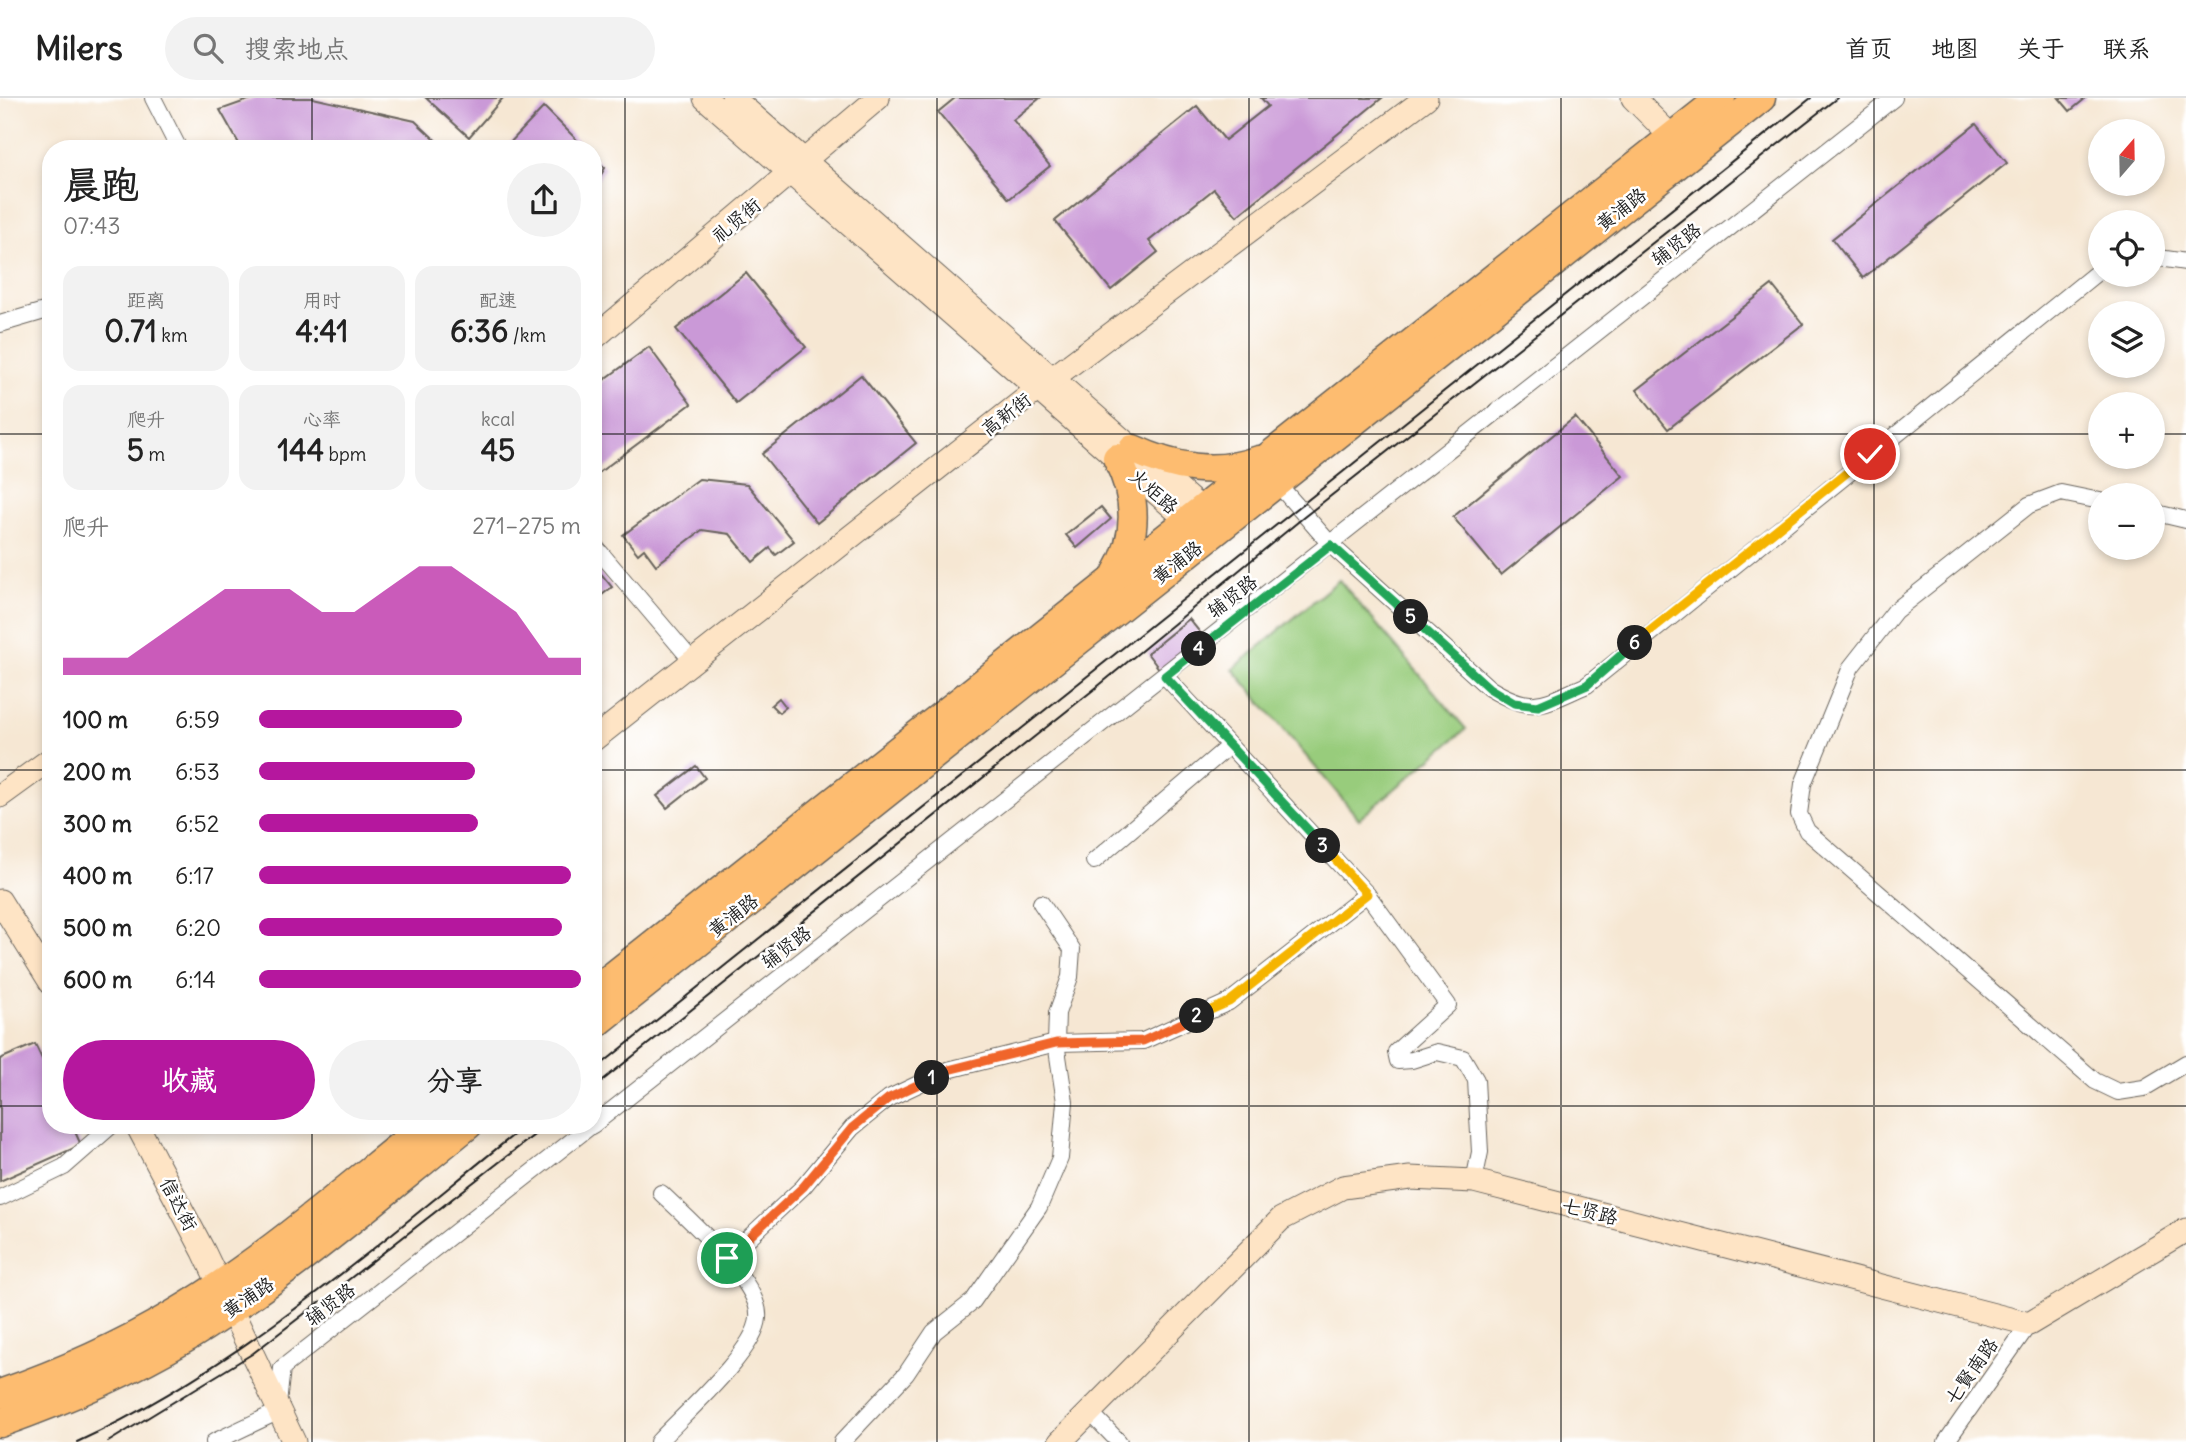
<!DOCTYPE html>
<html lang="zh">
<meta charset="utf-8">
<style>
:root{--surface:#fff;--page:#f2f2f2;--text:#222;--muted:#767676;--line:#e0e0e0;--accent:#b5179e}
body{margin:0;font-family:Delius,"LXGW WenKai TC",sans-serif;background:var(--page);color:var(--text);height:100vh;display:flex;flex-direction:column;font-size:26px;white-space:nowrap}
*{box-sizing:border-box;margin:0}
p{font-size:23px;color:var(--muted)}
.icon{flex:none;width:38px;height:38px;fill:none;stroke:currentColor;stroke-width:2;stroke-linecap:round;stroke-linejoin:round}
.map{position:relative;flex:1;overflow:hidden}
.sheet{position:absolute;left:42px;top:42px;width:560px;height:994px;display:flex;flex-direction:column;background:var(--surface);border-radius:28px;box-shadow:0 4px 10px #0003}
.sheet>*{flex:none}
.needle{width:46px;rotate:20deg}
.buttons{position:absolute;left:2088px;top:21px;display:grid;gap:14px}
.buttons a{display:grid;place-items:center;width:77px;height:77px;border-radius:50%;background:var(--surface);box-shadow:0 4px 10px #0003;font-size:35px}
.pin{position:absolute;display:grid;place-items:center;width:60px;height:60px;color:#fff;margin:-30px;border:4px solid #fff;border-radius:50%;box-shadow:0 2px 7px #0007}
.km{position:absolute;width:35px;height:35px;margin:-18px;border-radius:50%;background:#222;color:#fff;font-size:19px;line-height:35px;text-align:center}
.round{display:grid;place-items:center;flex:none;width:74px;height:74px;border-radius:37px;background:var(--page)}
.overview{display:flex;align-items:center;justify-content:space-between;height:119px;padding:0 21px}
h1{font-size:38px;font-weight:700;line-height:52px}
.stats{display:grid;grid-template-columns:repeat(3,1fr);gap:10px;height:119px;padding:7px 21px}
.stats div{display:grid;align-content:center;border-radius:18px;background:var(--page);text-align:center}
.stats b{font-size:30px;font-weight:700}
.stats small{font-size:19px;font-weight:400}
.stats p{font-size:19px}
.chart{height:196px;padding:14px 21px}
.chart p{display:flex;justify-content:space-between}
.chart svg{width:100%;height:126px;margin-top:7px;fill:var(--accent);opacity:.7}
.cta{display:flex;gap:14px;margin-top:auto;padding:14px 21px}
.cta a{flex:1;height:80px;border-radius:42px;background:var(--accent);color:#fff;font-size:28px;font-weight:700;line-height:80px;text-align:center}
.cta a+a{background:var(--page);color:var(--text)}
ul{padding:0 21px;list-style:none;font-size:23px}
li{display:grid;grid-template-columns:112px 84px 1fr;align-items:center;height:52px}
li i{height:18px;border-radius:9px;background:var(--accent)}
header{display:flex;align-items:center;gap:42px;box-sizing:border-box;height:98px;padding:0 35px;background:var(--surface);border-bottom:2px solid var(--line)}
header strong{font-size:33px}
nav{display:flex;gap:38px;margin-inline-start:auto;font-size:24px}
.search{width:490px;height:63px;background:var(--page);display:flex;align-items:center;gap:18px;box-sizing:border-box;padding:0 24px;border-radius:38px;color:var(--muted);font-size:26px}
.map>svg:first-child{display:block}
.green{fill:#98cc7c;stroke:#5a744c;stroke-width:2}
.building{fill:#ca99d7}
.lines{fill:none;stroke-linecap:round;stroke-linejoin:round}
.street-casing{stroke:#68635c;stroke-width:18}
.secondary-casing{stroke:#68635c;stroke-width:25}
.highway-casing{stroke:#68635c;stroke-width:31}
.street{stroke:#fff;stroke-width:16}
.secondary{stroke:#fee4c5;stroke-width:23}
.highway{stroke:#fdbc6f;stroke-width:28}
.tram{stroke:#1c1c1c;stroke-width:2}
.split-1-casing{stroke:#fff;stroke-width:14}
.split-2-casing{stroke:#fff;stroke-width:14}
.split-3-casing{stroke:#fff;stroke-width:14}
.split-4-casing{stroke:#fff;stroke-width:14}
.split-5-casing{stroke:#fff;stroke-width:14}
.split-6-casing{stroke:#fff;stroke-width:14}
.split-7-casing{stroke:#fff;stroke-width:14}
.split-1{stroke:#f0652b;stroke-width:9}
.split-2{stroke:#f0652b;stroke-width:9}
.split-3{stroke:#f5b400;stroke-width:9}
.split-4{stroke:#22a559;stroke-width:9}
.split-5{stroke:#22a559;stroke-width:9}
.split-6{stroke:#22a559;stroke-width:9}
.split-7{stroke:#f5b400;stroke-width:9}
.grid{fill:none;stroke:#1c1c1c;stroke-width:2;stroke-opacity:0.55}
.labels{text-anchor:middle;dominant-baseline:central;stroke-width:5;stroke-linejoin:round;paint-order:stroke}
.street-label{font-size:19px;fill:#1c1c1c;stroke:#fff}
</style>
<header>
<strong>Milers</strong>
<div class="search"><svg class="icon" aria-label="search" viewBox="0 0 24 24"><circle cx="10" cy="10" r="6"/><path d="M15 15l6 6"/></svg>搜索地点</div>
<nav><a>首页</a><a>地图</a><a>关于</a><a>联系</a></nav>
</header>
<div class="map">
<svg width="2186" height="1344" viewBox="0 0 2186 1344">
<rect width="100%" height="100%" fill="#fff"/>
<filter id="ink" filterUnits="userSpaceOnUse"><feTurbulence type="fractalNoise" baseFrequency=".0143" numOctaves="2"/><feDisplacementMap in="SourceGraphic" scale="14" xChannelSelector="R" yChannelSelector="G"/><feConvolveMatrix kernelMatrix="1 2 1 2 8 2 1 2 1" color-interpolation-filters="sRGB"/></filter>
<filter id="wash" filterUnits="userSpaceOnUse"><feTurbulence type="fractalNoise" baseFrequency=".00686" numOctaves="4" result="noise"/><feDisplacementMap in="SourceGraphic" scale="28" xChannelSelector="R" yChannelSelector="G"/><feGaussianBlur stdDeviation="1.57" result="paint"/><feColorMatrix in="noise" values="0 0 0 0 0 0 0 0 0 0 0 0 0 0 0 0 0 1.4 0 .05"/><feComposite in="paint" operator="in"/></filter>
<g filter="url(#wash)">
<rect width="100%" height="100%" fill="#f6e7d3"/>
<polygon class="green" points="1339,482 1466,631 1359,721 1233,571"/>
<g id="blocks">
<g class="building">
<polygon points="254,0 313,0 415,23 445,51 242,51 220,12"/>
<polygon points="426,0 503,0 469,39"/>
<polygon points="955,0 1040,0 1013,22 1050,68 1009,101 938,14"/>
<polygon points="1261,0 1382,0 1237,118 1214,91 1149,143 1158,154 1111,192 1055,123 1197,8 1225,42 1268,8"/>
<polygon points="2059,0 2086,0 2070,13"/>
<polygon points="544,9 586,51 504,51"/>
<polygon points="1976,26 2007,65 1863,180 1832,141"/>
<polygon points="593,58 605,70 593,90"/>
<polygon points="746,175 806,249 736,305 676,231"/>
<polygon points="1772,187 1803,226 1668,331 1637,292"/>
<polygon points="649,249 691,306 593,379 593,290"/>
<polygon points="861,277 916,345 817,425 762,356"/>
<polygon points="1575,319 1623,378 1501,477 1453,419"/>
<polygon points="699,381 747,386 794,443 776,457 770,450 753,464 730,436 702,432 656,467 644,451 638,456 623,437"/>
<polygon points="1101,409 1111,421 1077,450 1066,437"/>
<polygon points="593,466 612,489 593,504"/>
<polygon points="1189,521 1203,538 1160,572 1147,555"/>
<polygon points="779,600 786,609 779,615 771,607"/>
<polygon points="696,668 705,680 667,710 657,698"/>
<polygon points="35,946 51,980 51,1027 72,1027 81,1047 0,1083 0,961"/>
</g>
</g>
</g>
<g filter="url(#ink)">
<use href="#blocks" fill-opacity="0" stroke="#68635c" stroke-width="2"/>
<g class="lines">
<g class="street-casing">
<g id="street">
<polyline points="153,0 179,51"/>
<polyline points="2152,159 2186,164"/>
<polyline points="0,226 51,211"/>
<path d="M1277,385L1331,447L1489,590C1534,617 1542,606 1587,587L2100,172"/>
<polyline points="2100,403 2061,395 2029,407 1895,513 1851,569 1803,686 1799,716 1807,733 2095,983 2118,994 2144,990 2186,965"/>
<polyline points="2152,414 2186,422"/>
<polyline points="593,446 694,565"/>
<polyline points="1165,578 1367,796 1448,907 1396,954 1398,963 1412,962 1437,954 1463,960 1476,982 1480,1054 1474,1083"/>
<polyline points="1094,763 1229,648"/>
<polyline points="593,1027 1894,0"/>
<polyline points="0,1100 64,1069 112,1027"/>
<polyline points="727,1160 803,1089 852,1030 889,1000 948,972 1056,945 1143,943 1229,904 1367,796"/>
<polyline points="1090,1314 1119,1344"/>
<polyline points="214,1344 277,1314 282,1270 592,1027"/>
<path d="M658,1344C682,1318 756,1253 758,1220C762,1185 686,1119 661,1095"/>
<polyline points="842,1344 906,1276 934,1234 973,1203 1039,1109 1060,1060 1065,1004 1056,945 1057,915 1070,879 1072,851 1041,805"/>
<polyline points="1946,1344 2029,1226"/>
</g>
</g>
<g class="secondary-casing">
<g id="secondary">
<polyline points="705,0 1200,433"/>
<polyline points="733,0 1202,412 1205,426"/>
<polyline points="1633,0 1672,39"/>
<polyline points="593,241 878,0"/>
<polyline points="593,642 1038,291 1426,0"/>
<polyline points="0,698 51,661"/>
<polyline points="0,803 51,885"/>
<polyline points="137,1027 204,1154 294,1344"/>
<polyline points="1060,1344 1281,1121 1343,1089 1410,1080 1474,1083 2029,1226 2186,1132"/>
</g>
</g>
<g class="highway-casing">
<g id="highway">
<path d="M1133,351C1174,370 1215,378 1259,362"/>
<path d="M1116,476C1139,438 1137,398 1117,360"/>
<polyline points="593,894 1721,0"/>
<polyline points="593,928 1761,0"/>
<path d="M0,1296C60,1275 119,1249 174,1216C264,1163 344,1092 426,1027"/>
<path d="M0,1325C65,1302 129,1274 188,1239C288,1178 377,1100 468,1027"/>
</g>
</g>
<use href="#street" class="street"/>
<use href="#secondary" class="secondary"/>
<use href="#highway" class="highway"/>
<g class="tram">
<polyline points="593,973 1811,0"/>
<polyline points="593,990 1097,589 1304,419 1837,0"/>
<polyline points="343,1186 547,1027"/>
<path d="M77,1344C244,1267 383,1141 526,1027"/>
<polyline points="108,1344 252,1256 321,1203"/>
</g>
</g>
</g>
<g class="lines" filter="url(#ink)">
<g class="split-1-casing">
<polyline id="split-1" points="727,1160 803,1089 852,1030 889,1000 932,980"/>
</g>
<g class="split-2-casing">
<polyline id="split-2" points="932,980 948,972 1056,945 1143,943 1197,918"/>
</g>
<g class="split-3-casing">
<polyline id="split-3" points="1197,918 1229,904 1367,796 1323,748"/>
</g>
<g class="split-4-casing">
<polyline id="split-4" points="1199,551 1165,578 1323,748"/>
</g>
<g class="split-5-casing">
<polyline id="split-5" points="1199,551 1331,447 1411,519"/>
</g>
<g class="split-6-casing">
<polyline id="split-6" points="1411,519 1489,590 1514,605 1538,608 1587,587 1635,545"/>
</g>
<g class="split-7-casing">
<polyline id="split-7" points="1635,545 1870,356"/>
</g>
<use href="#split-1" class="split-1"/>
<use href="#split-2" class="split-2"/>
<use href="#split-3" class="split-3"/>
<use href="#split-4" class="split-4"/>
<use href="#split-5" class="split-5"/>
<use href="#split-6" class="split-6"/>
<use href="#split-7" class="split-7"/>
</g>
<path class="grid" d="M312,0V51M625,0V1344M937,0V1344M1249,0V1344M1561,0V1344M1874,0V1344M0,336H51M593,336H2100M2152,336H2186M0,672H51M593,672H2186M0,1008H51M593,1008H2186M312,1027V1344"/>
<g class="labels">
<g class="street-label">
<text transform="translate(1621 111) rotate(-38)">黄浦路</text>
<text transform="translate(736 122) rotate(-40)">礼贤街</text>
<text transform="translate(1676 146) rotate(-38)">辅贤路</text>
<text transform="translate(1006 316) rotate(-38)">高新街</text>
<text transform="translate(1154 393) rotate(41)">火炬路</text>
<text transform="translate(1177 464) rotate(-38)">黄浦路</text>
<text transform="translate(1232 498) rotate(-38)">辅贤路</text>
<text transform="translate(733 817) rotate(-38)">黄浦路</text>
<text transform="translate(786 849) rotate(-38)">辅贤路</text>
<text transform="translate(179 1106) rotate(62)">信达街</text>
<text transform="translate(1590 1113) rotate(14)">七贤路</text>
<text transform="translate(248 1199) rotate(-34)">黄浦路</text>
<text transform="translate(330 1206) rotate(-38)">辅贤路</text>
<text transform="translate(1971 1273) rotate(-55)">七賢南路</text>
</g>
</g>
</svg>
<div class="buttons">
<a><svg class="needle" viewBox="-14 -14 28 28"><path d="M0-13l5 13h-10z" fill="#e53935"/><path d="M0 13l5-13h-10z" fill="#767676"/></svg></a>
<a><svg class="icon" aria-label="locate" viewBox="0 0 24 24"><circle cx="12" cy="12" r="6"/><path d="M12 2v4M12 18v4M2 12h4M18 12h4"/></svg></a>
<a><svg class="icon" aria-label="layers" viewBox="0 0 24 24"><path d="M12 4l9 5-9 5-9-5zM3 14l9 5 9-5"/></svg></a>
<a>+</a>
<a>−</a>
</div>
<div class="pin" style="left:727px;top:1160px;background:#1e9e55"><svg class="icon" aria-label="arrive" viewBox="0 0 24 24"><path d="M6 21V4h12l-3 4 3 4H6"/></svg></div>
<div class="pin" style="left:1870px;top:356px;background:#d93025"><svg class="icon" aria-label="check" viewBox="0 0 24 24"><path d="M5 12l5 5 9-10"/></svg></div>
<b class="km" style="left:932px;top:980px">1</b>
<b class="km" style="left:1197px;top:918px">2</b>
<b class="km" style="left:1323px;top:748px">3</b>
<b class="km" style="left:1199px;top:551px">4</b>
<b class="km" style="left:1411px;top:519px">5</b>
<b class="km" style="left:1635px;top:545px">6</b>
<section class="sheet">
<div class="overview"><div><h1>晨跑</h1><p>07:43</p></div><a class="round"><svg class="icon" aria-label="share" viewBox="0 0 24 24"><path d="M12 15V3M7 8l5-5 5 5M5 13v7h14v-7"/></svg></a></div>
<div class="stats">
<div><p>距离</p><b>0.71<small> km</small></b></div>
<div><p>用时</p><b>4:41</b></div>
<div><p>配速</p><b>6:36<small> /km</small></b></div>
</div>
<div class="stats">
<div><p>爬升</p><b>5<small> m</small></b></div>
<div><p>心率</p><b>144<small> bpm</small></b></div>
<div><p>kcal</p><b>45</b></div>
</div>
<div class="chart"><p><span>爬升</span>271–275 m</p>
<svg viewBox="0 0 160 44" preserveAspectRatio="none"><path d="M0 44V38L10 38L20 38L30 30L40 22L50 14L60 14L70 14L80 22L90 22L100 14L110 6L120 6L130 14L140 22L150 38L160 38V44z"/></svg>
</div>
<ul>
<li><b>100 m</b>6:59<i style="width:63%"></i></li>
<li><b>200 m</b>6:53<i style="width:67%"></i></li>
<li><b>300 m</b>6:52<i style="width:68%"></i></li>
<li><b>400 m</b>6:17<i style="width:97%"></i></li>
<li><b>500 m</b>6:20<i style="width:94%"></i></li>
<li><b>600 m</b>6:14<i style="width:100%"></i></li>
</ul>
<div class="cta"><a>收藏</a><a>分享</a></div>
</section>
</div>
